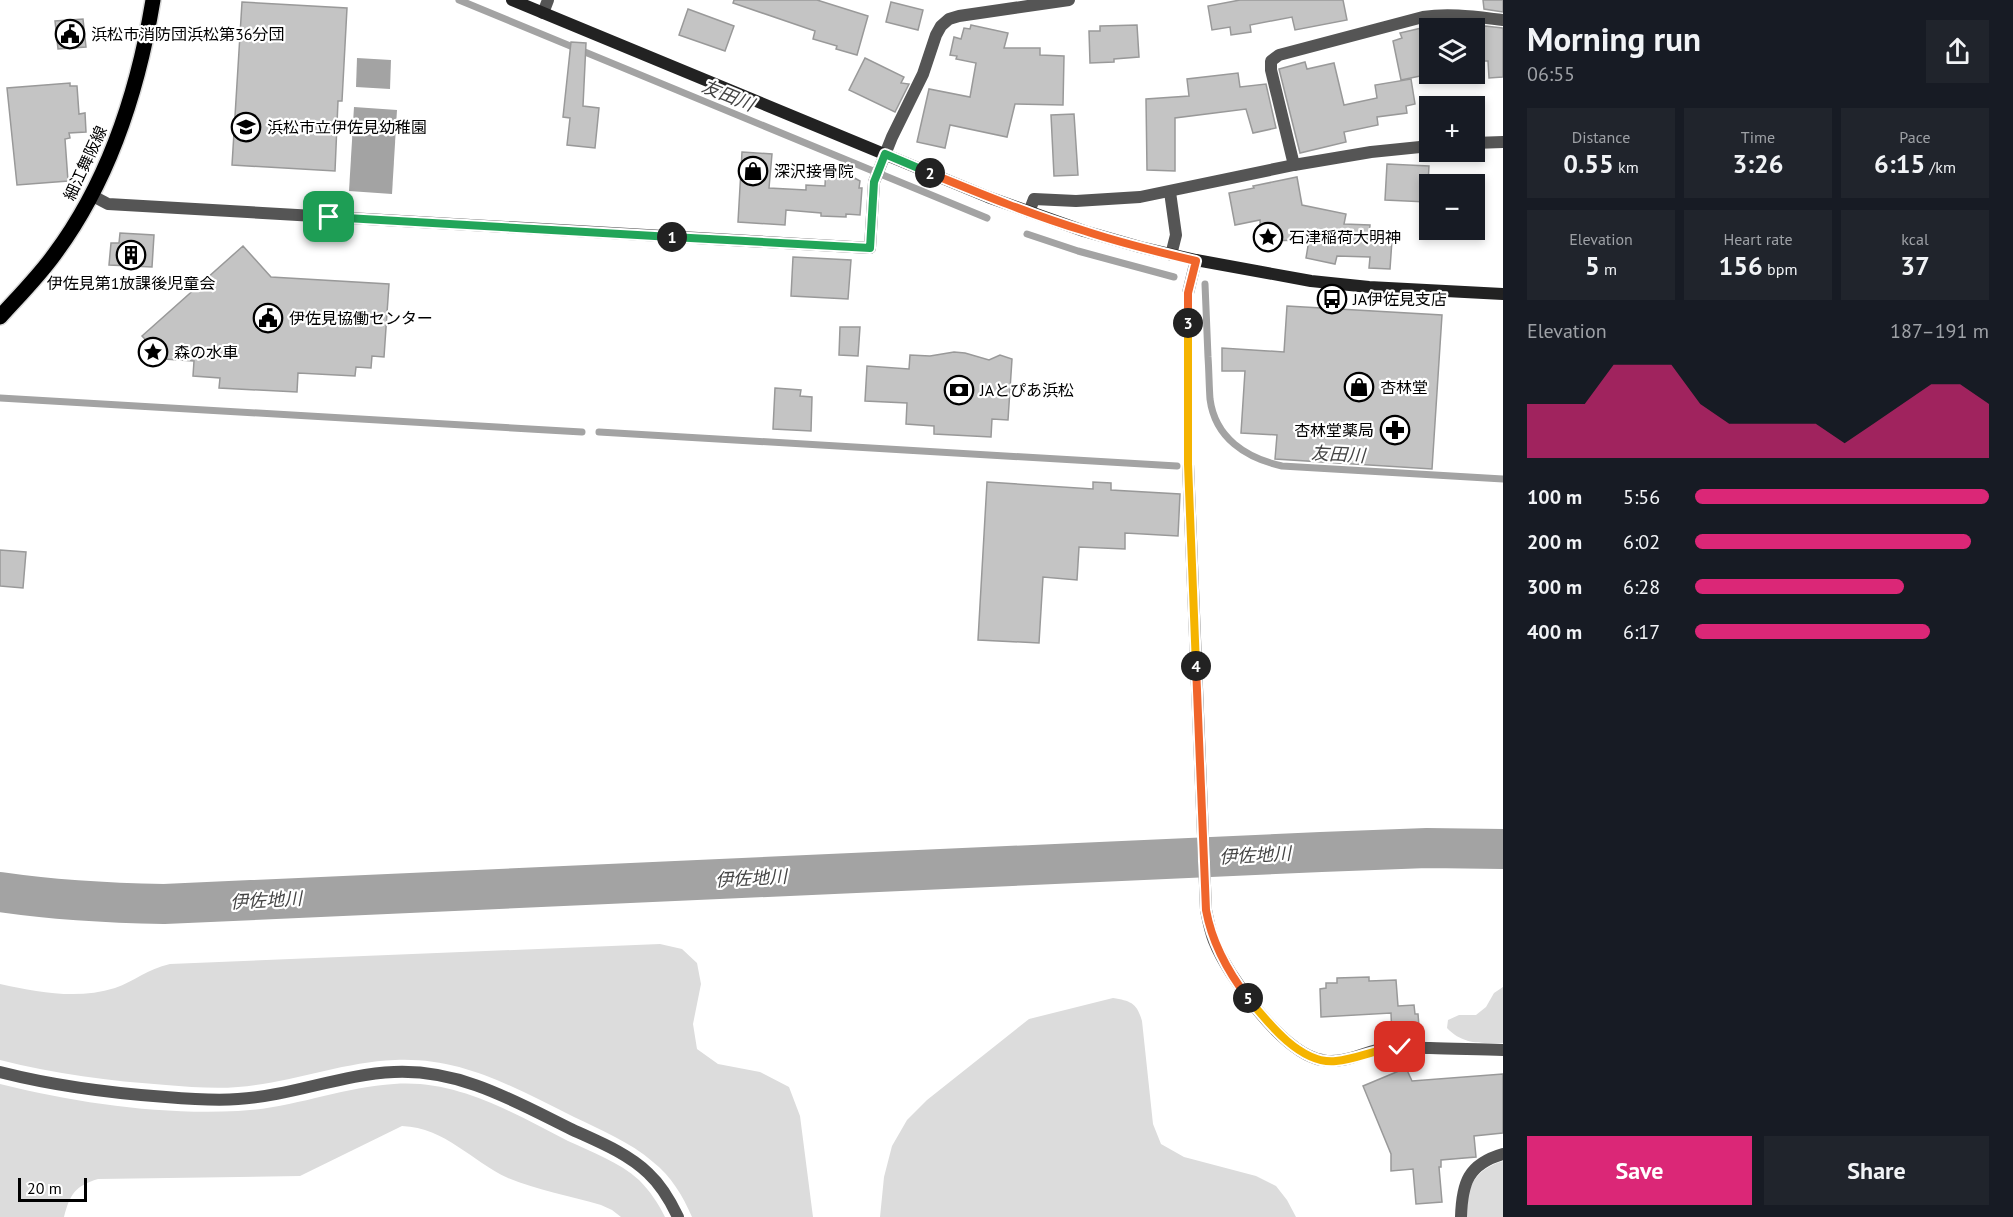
<!DOCTYPE html>
<meta charset="utf-8">
<style>
:root{--surface:#171b24;--page:#20242c;--text:#f1f3f6;--muted:#9ea1a6;--accent:#db2777}
body{margin:0;font-family:"PT Sans","Noto Sans JP",sans-serif;background:var(--page);color:var(--text);height:100vh;display:flex;flex-direction:column;font-size:22px;white-space:nowrap}
*{box-sizing:border-box;margin:0}
p{font-size:20px;color:var(--muted)}
.icon{flex:none;width:33px;height:33px;fill:none;stroke:currentColor;stroke-width:2;stroke-linecap:round;stroke-linejoin:round}
.map{position:relative;flex:1;overflow:hidden}
.details{display:flex;flex-direction:column;background:var(--surface);width:510px}
.details>*{flex:none}
.controls{position:absolute;left:1419px;top:18px;display:grid;gap:12px}
.controls a{display:grid;place-items:center;width:66px;height:66px;border-radius:0px;background:var(--surface);box-shadow:0 3px 9px #0003;font-size:30px}
.scale{position:absolute;left:18px;bottom:15px;width:69px;box-sizing:border-box;padding-left:6px;border:3px solid #000;border-top:0;font-size:16px;line-height:21px;white-space:nowrap;color:#000;-webkit-text-stroke:4px #fff;paint-order:stroke}
.pin{position:absolute;display:grid;place-items:center;width:51px;height:51px;color:#fff;margin:-26px;border-radius:12px;box-shadow:0 3px 9px #0006}
.km{position:absolute;width:30px;height:30px;margin:-15px;border-radius:50%;background:#222;color:#fff;font-size:16px;line-height:30px;text-align:center}
.round{display:grid;place-items:center;flex:none;width:63px;height:63px;border-radius:0px;background:var(--page)}
.summary{display:flex;align-items:center;justify-content:space-between;height:102px;padding:0 24px}
h1{font-size:33px;font-weight:600;line-height:45px}
.metrics{display:grid;grid-template-columns:repeat(3,1fr);gap:9px;height:102px;padding:6px 24px}
.metrics div{display:grid;align-content:center;border-radius:0px;background:var(--page);text-align:center}
.metrics b{font-size:26px;font-weight:600}
.metrics small{font-size:16px;font-weight:400}
.metrics p{font-size:16px}
.chart{height:168px;padding:12px 24px}
.chart p{display:flex;justify-content:space-between}
.chart svg{width:100%;height:108px;margin-top:6px;fill:var(--accent);opacity:.7}
.button{display:flex;gap:12px;margin-top:auto;padding:12px 24px}
.button a{flex:1;height:69px;border-radius:0px;background:var(--accent);color:#fff;font-size:24px;font-weight:600;line-height:69px;text-align:center}
.button a+a{background:var(--page);color:var(--text)}
ul{padding:0 24px;list-style:none;font-size:20px}
li{display:grid;grid-template-columns:96px 72px 1fr;align-items:center;height:45px}
li i{height:15px;border-radius:8px;background:var(--accent)}
main{display:flex;flex:1;min-height:0}
.map>svg:first-child{display:block}
.green{fill:#dcdcdc}
.water{fill:#a3a3a3}
.lines{fill:none;stroke-linecap:round;stroke-linejoin:round}
.stream{stroke:#a3a3a3;stroke-width:7}
.river{stroke:#a3a3a3;stroke-width:40}
.building{fill:#c4c4c4;stroke:#999;stroke-width:1.5}
.primary-casing{stroke:#dbdbdb;stroke-width:18}
.street{stroke:#555;stroke-width:12}
.secondary{stroke:#222;stroke-width:12}
.primary{stroke:#000;stroke-width:15}
.split-1-casing{stroke:#fff;stroke-width:12}
.split-2-casing{stroke:#fff;stroke-width:12}
.split-3-casing{stroke:#fff;stroke-width:12}
.split-4-casing{stroke:#fff;stroke-width:12}
.split-5-casing{stroke:#fff;stroke-width:12}
.split-6-casing{stroke:#fff;stroke-width:12}
.split-1{stroke:#22a559;stroke-width:8}
.split-2{stroke:#22a559;stroke-width:8}
.split-3{stroke:#f0652b;stroke-width:8}
.split-4{stroke:#f5b400;stroke-width:8}
.split-5{stroke:#f0652b;stroke-width:8}
.split-6{stroke:#f5b400;stroke-width:8}
.labels{text-anchor:middle;dominant-baseline:central;stroke-width:4.5;stroke-linejoin:round;paint-order:stroke}
.poi-label{font-size:16px;fill:#000;stroke:#fff;text-anchor:start}
.street-label{font-size:16px;fill:#000;stroke:#fff}
.water-label{font-size:18px;font-style:italic;fill:#444;stroke:#fff}
</style>
<main>
<div class="map">
<svg width="1503" height="1217" viewBox="0 0 1503 1217">
<rect width="100%" height="100%" fill="#fff"/>
<g class="green">
<path d="M660,944L682,949L697,963L701,984L693,1024L697,1049L718,1064L760,1072L789,1087L800,1116L813,1217H692C683,1196 671,1176 653,1162C630,1142 601,1130 574,1117C515,1088 463,1057 395,1060C342,1062 291,1083 238,1087C215,1089 190,1087 166,1085C110,1081 55,1074 0,1060V984C38,992 77,1000 115,988C135,981 147,969 170,964Z"/>
<path d="M1503,987V1043C1481,1043 1463,1045 1447,1028L1448,1020L1459,1015H1476L1486,1007L1494,993Z"/>
<path d="M1113,998C1131,1001 1137,1003 1142,1021L1153,1124L1161,1144L1184,1157L1256,1176L1276,1186L1287,1200L1296,1217H880L884,1177L892,1146L907,1120L927,1100L1029,1019Z"/>
<path d="M0,1084C77,1103 159,1115 238,1111C291,1109 341,1087 394,1084C457,1079 513,1113 568,1141C592,1152 619,1162 639,1180C650,1191 658,1203 665,1217H621L612,1210L601,1205C571,1196 537,1190 508,1178C471,1161 446,1128 402,1126L300,1176L98,1179C75,1186 70,1194 64,1217H0Z"/>
<path d="M1503,1161V1217H1464C1467,1209 1467,1202 1469,1193C1473,1176 1486,1166 1503,1161Z"/>
</g>
<g class="water">
<polygon points="357,58 391,60 390,89 356,87"/>
<polygon points="354,107 397,110 392,194 349,191"/>
</g>
<g class="lines">
<g class="stream">
<polyline points="459,0 987,218"/>
<polyline points="1027,234 1078,251 1174,277"/>
<path d="M1205,284C1206,309 1207,333 1208,357C1209,371 1209,385 1210,399C1215,438 1246,458 1282,466L1503,479"/>
<polyline points="0,398 582,432"/>
<polyline points="599,432 1177,466"/>
</g>
<path class="river" d="M0,892C55,900 109,903 164,904L1321,852L1427,848L1503,849"/>
</g>
<g class="building">
<polygon points="734,0 817,0 868,16 857,55 836,49 837,46 813,39 815,31 733,3"/>
<polygon points="1240,0 1343,0 1347,20 1295,30 1292,17 1250,25 1251,32 1231,35 1230,27 1212,30 1208,6"/>
<polygon points="1483,0 1503,0 1503,12 1484,9"/>
<polygon points="242,2 347,8 342,101 338,101 335,171 232,165"/>
<polygon points="891,2 923,10 918,30 886,22"/>
<polygon points="688,9 734,26 725,51 679,35"/>
<polygon points="83,19 86,47 58,49 55,21"/>
<polygon points="971,25 1008,33 1004,48 1040,48 1040,55 1064,56 1063,105 1015,104 1007,137 950,125 945,148 917,142 929,89 970,97 976,63 956,59 957,56 950,55 954,37 961,39 964,28 970,29"/>
<polygon points="1137,25 1139,57 1114,59 1114,62 1090,63 1089,31 1100,31 1100,26"/>
<polygon points="1430,26 1430,74 1401,80 1393,41 1402,38 1400,33"/>
<polygon points="1485,26 1503,28 1503,77 1489,78 1488,61 1474,61 1474,27"/>
<polygon points="571,42 586,43 583,106 599,108 595,148 567,145 570,118 563,117"/>
<polygon points="865,58 904,77 901,83 909,84 895,112 849,90"/>
<polygon points="1305,62 1307,69 1334,63 1344,105 1377,98 1375,85 1411,79 1415,104 1406,106 1407,113 1377,117 1378,125 1344,132 1346,142 1300,153 1279,69"/>
<polygon points="1238,73 1240,87 1266,84 1276,128 1253,133 1246,109 1175,118 1175,171 1147,170 1146,99 1189,96 1187,79"/>
<polygon points="70,83 70,86 77,86 79,114 85,113 86,132 69,133 70,138 65,139 68,181 17,185 7,88"/>
<polygon points="1074,114 1078,175 1054,176 1051,115"/>
<polygon points="742,152 772,154 769,188 806,190 806,185 825,186 826,165 847,174 860,181 859,188 862,188 860,215 846,214 846,217 821,216 821,213 786,210 785,225 738,222"/>
<polygon points="1387,164 1429,166 1427,202 1385,200"/>
<polygon points="1297,177 1302,205 1346,214 1344,224 1370,225 1369,238 1392,240 1390,269 1369,268 1370,257 1337,256 1335,264 1306,258 1309,240 1261,241 1260,220 1235,225 1229,193 1254,188 1253,186"/>
<polygon points="120,233 154,235 152,267 109,265 111,243 119,243"/>
<polygon points="243,246 271,277 389,284 384,357 372,356 371,368 356,367 355,376 298,373 297,392 219,388 220,378 193,376 194,361 164,359 142,336"/>
<polygon points="793,257 851,260 848,299 791,296"/>
<polygon points="1287,306 1442,315 1432,469 1275,459 1277,435 1241,433 1245,371 1222,371 1222,348 1284,352"/>
<polygon points="840,327 860,327 858,356 839,355"/>
<polygon points="954,352 965,353 989,360 1000,355 1012,359 1008,420 992,419 991,437 934,434 934,426 906,424 907,403 865,401 867,366 909,369 910,355 930,356"/>
<polygon points="775,388 801,390 800,396 812,397 811,431 773,429"/>
<polygon points="987,482 1093,489 1093,482 1111,483 1111,490 1180,494 1178,536 1125,533 1125,549 1079,547 1077,580 1043,577 1039,643 978,640"/>
<polygon points="0,550 26,552 23,588 0,586"/>
<polygon points="1369,977 1369,981 1396,980 1398,1006 1414,1005 1415,1014 1418,1014 1420,1039 1392,1039 1391,1013 1321,1017 1320,989 1326,988 1326,983 1337,983 1337,978"/>
<polygon points="1406,1068 1412,1081 1503,1074 1503,1133 1474,1136 1476,1157 1441,1160 1441,1167 1439,1167 1442,1202 1416,1204 1413,1169 1391,1171 1391,1154 1363,1086"/>
</g>
<g class="lines">
<g class="primary-casing">
<path id="primary" d="M0,317C18,297 38,277 54,255C110,180 138,91 153,0"/>
</g>
<g class="street">
<polyline points="543,13 548,0"/>
<polyline points="1474,143 1503,142"/>
<path d="M1294,165L1271,70V61L1279,55L1423,17C1450,13 1476,17 1503,20"/>
<polyline points="1170,192 1176,235 1171,255"/>
<polyline points="91,195 108,204 870,248 874,182 892,137 923,74 936,35 941,26 949,19 959,16 1069,0"/>
<polyline points="1029,212 1034,199 1076,201 1140,197 1294,165 1371,152 1430,146"/>
<path d="M1196,260L1188,293V464L1206,910C1208,920 1210,931 1214,941C1228,976 1282,1053 1322,1060C1345,1065 1366,1050 1388,1048C1402,1046 1416,1048 1430,1048C1454,1049 1479,1049 1503,1050"/>
<path d="M0,1072C55,1086 110,1093 166,1097C190,1099 214,1101 238,1099C291,1096 342,1074 394,1072C461,1069 516,1102 573,1130C599,1142 627,1153 648,1173C661,1185 670,1200 678,1217"/>
<path d="M1461,1217C1462,1183 1468,1164 1503,1154"/>
</g>
<polyline class="secondary" points="512,0 988,197 1084,231 1140,247 1196,260 1311,281 1369,287 1503,294"/>
<use href="#primary" class="primary"/>
</g>
<g class="lines">
<g class="split-1-casing">
<polyline id="split-1" points="329,217 672,237"/>
</g>
<g class="split-2-casing">
<polyline id="split-2" points="672,237 870,248 874,182 885,154 930,173"/>
</g>
<g class="split-3-casing">
<path id="split-3" d="M930,173C981,194 1032,215 1085,231C1121,243 1158,252 1196,261L1188,293V323"/>
</g>
<g class="split-4-casing">
<polyline id="split-4" points="1188,323 1188,464 1196,666"/>
</g>
<g class="split-5-casing">
<path id="split-5" d="M1196,666L1206,910C1212,943 1228,972 1248,998"/>
</g>
<g class="split-6-casing">
<path id="split-6" d="M1248,998C1268,1023 1301,1065 1336,1061C1358,1059 1378,1048 1400,1047"/>
</g>
<use href="#split-1" class="split-1"/>
<use href="#split-2" class="split-2"/>
<use href="#split-3" class="split-3"/>
<use href="#split-4" class="split-4"/>
<use href="#split-5" class="split-5"/>
<use href="#split-6" class="split-6"/>
</g>
<defs>
<g id="civic-ring" transform="scale(1.5)"><circle r="9.5" fill="#fff" stroke="#000" stroke-width="1.5"/><path d="M-.6-6.5H3V-4.5H.6V-3L4-1V1h2V6H-6V1h2V-1L-.6-3ZM-1.2 2.5V6h2.4V2.5Z" fill="#000"/></g>
<g id="school-ring" transform="scale(1.5)"><circle r="9.5" fill="#fff" stroke="#000" stroke-width="1.5"/><path d="M0-5L7-2L0 1L-7-2ZM-4 1L0 2.5L4 1V4Q0 6-4 4Z" fill="#000"/></g>
<g id="shop-ring" transform="scale(1.5)"><circle r="9.5" fill="#fff" stroke="#000" stroke-width="1.5"/><path d="M-5-2.5h2.3a2.7 3.5 0 0 1 5.4 0H5L5.5 6h-11ZM-1.5-2.5h3a1.5 2.3 0 0 0-3 0Z" fill="#000"/></g>
<g id="sight-ring" transform="scale(1.5)"><circle r="9.5" fill="#fff" stroke="#000" stroke-width="1.5"/><path d="M0-6L1.8-2.2L6-1.7L2.9 1.2L3.7 5.4L0 3.3L-3.7 5.4L-2.9 1.2L-6-1.7L-1.8-2.2Z" fill="#000"/></g>
<g id="building-ring" transform="scale(1.5)"><circle r="9.5" fill="#fff" stroke="#000" stroke-width="1.5"/><path d="M-4-6H4V6H1V3H-1V6H-4ZM-2.5-4.3h1.7v1.8h-1.7ZM.8-4.3h1.7v1.8H.8ZM-2.5-1h1.7V.8h-1.7ZM.8-1h1.7V.8H.8Z" fill="#000"/></g>
<g id="bus-ring" transform="scale(1.5)"><circle r="9.5" fill="#fff" stroke="#000" stroke-width="1.5"/><path d="M-5-6H5V4H4V6H2V4H-2V6H-4V4H-5ZM-3.5-4V0h7V-4ZM-3.5 1.2v1.5H-2V1.2ZM2 1.2v1.5H3.5V1.2Z" fill="#000"/></g>
<g id="bank-ring" transform="scale(1.5)"><circle r="9.5" fill="#fff" stroke="#000" stroke-width="1.5"/><path d="M-6-4H6V4H-6ZM0-2.3a2.3 2.3 0 1 0 0 4.6a2.3 2.3 0 1 0 0-4.6Z" fill="#000"/></g>
<g id="pharmacy-ring" transform="scale(1.5)"><circle r="9.5" fill="#fff" stroke="#000" stroke-width="1.5"/><path d="M-2-6h4v4h4v4h-4v4h-4v-4h-4v-4h4Z" fill="#000"/></g>
</defs>
<g fill-rule="evenodd">
<use href="#civic-ring" x="70" y="34"/>
<use href="#school-ring" x="246" y="127"/>
<use href="#shop-ring" x="753" y="171"/>
<use href="#sight-ring" x="1268" y="237"/>
<use href="#building-ring" x="131" y="255"/>
<use href="#bus-ring" x="1332" y="299"/>
<use href="#civic-ring" x="268" y="318"/>
<use href="#sight-ring" x="153" y="352"/>
<use href="#shop-ring" x="1359" y="387"/>
<use href="#bank-ring" x="959" y="390"/>
<use href="#pharmacy-ring" x="1395" y="430"/>
</g>
<g class="labels">
<g class="poi-label">
<text x="91" y="34">浜松市消防団浜松第36分団</text>
<text x="267" y="127">浜松市立伊佐見幼稚園</text>
<text x="774" y="171">深沢接骨院</text>
<text x="1289" y="237">石津稲荷大明神</text>
<text x="131" y="283" text-anchor="middle">伊佐見第1放課後児童会</text>
<text x="1353" y="299">JA伊佐見支店</text>
<text x="289" y="318">伊佐見協働センター</text>
<text x="174" y="352">森の水車</text>
<text x="1380" y="387">杏林堂</text>
<text x="980" y="390">JAとぴあ浜松</text>
<text x="1374" y="430" text-anchor="end">杏林堂薬局</text>
</g>
<g class="street-label">
<text transform="translate(85 163) rotate(-65)">細江舞阪線</text>
</g>
<g class="water-label">
<text transform="translate(728 95) rotate(22)">友田川</text>
<text transform="translate(1338 454) rotate(3)">友田川</text>
<text transform="translate(1255 855) rotate(-3)">伊佐地川</text>
<text transform="translate(751 878) rotate(-3)">伊佐地川</text>
<text transform="translate(266 900) rotate(-3)">伊佐地川</text>
</g>
</g>
</svg>
<div class="controls">
<a><svg class="icon" aria-label="layers" viewBox="0 0 24 24"><path d="M12 4l9 5-9 5-9-5zM3 14l9 5 9-5"/></svg></a>
<a>+</a>
<a>−</a>
</div>
<div class="scale">20 m</div>
<div class="pin" style="left:329px;top:217px;background:#1e9e55"><svg class="icon" aria-label="arrive" viewBox="0 0 24 24"><path d="M6 21V4h12l-3 4 3 4H6"/></svg></div>
<div class="pin" style="left:1400px;top:1047px;background:#d93025"><svg class="icon" aria-label="check" viewBox="0 0 24 24"><path d="M5 12l5 5 9-10"/></svg></div>
<b class="km" style="left:672px;top:237px">1</b>
<b class="km" style="left:930px;top:173px">2</b>
<b class="km" style="left:1188px;top:323px">3</b>
<b class="km" style="left:1196px;top:666px">4</b>
<b class="km" style="left:1248px;top:998px">5</b>
</div>
<section class="details">
<div class="summary"><div><h1>Morning run</h1><p>06:55</p></div><a class="round"><svg class="icon" aria-label="share" viewBox="0 0 24 24"><path d="M12 15V3M7 8l5-5 5 5M5 13v7h14v-7"/></svg></a></div>
<div class="metrics">
<div><p>Distance</p><b>0.55<small> km</small></b></div>
<div><p>Time</p><b>3:26</b></div>
<div><p>Pace</p><b>6:15<small> /km</small></b></div>
</div>
<div class="metrics">
<div><p>Elevation</p><b>5<small> m</small></b></div>
<div><p>Heart rate</p><b>156<small> bpm</small></b></div>
<div><p>kcal</p><b>37</b></div>
</div>
<div class="chart"><p><span>Elevation</span>187–191 m</p>
<svg viewBox="0 0 160 44" preserveAspectRatio="none"><path d="M0 44V22L10 22L20 22L30 6L40 6L50 6L60 22L70 30L80 30L90 30L100 30L110 38L120 30L130 22L140 14L150 14L160 22V44z"/></svg>
</div>
<ul>
<li><b>100 m</b>5:56<i style="width:100%"></i></li>
<li><b>200 m</b>6:02<i style="width:94%"></i></li>
<li><b>300 m</b>6:28<i style="width:71%"></i></li>
<li><b>400 m</b>6:17<i style="width:80%"></i></li>
</ul>
<div class="button"><a>Save</a><a>Share</a></div>
</section>
</main>
